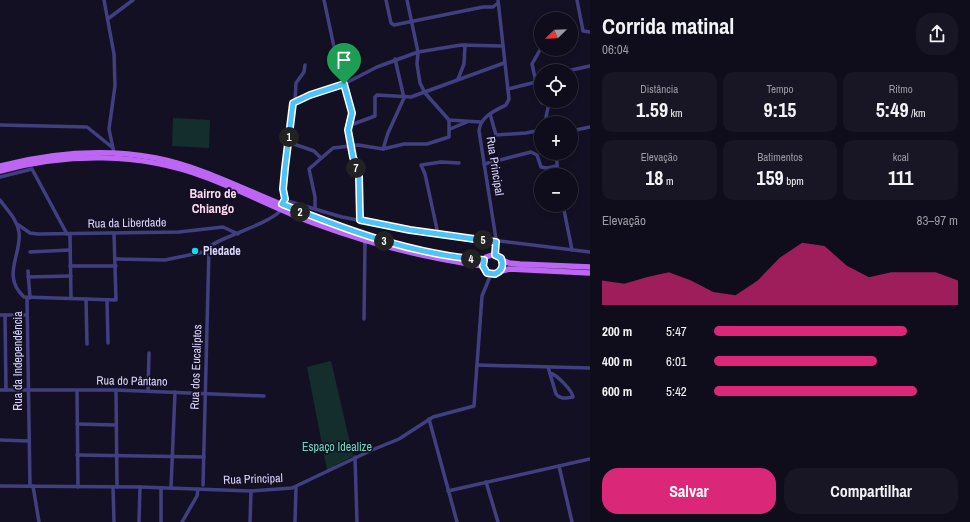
<!DOCTYPE html>
<html lang="pt">
<meta charset="utf-8">
<style>
:root{--surface:#0f0c1b;--page:#181524;--text:#f1f3f6;--muted:#9b9ba3;--line:#2f2c3a;--accent:#db2777}
body{margin:0;font-family:"Archivo Narrow",sans-serif;background:var(--page);color:var(--text);height:100vh;display:flex;flex-direction:column;font-size:15px;white-space:nowrap}
*{box-sizing:border-box;margin:0}
p{font-size:13px;color:var(--muted)}
.icon{flex:none;width:22px;height:22px;fill:none;stroke:currentColor;stroke-width:2;stroke-linecap:round;stroke-linejoin:round}
.map{position:relative;flex:1;overflow:hidden}
.panel{display:flex;flex-direction:column;background:var(--surface);width:380px}
.panel>*{flex:none}
.needle{width:26px;rotate:247deg}
.fabs{position:absolute;left:534px;top:12px;display:grid;gap:8px}
.fabs a{display:grid;place-items:center;width:44px;height:44px;border-radius:50%;background:var(--surface);box-shadow:0 2px 6px #0003,0 0 0 1px var(--line);font-size:20px}
.pin{position:absolute;display:grid;place-items:center;width:34px;height:34px;color:#fff;margin:-41px -17px;border-radius:50% 50% 50% 0;rotate:-45deg;box-shadow:0 0 4px #0007}
.pin .icon{rotate:45deg}
.km{position:absolute;width:20px;height:20px;margin:-10px;border-radius:50%;background:#222;color:#fff;font-size:11px;line-height:20px;text-align:center}
.round{display:grid;place-items:center;flex:none;width:42px;height:42px;border-radius:16px;background:var(--page)}
.overview{display:flex;align-items:center;justify-content:space-between;height:68px;padding:0 12px}
h1{font-size:22px;font-weight:700;line-height:30px}
.stats{display:grid;grid-template-columns:repeat(3,1fr);gap:6px;height:68px;padding:4px 12px}
.stats div{display:grid;align-content:center;border-radius:10px;background:var(--page);text-align:center}
.stats b{font-size:20px;font-weight:700}
.stats small{font-size:11px;font-weight:400}
.stats p{font-size:11px}
.chart{height:112px;padding:8px 12px}
.chart p{display:flex;justify-content:space-between}
.chart svg{width:100%;height:72px;margin-top:4px;fill:var(--accent);opacity:.7}
.cta{display:flex;gap:8px;margin-top:auto;padding:8px 12px}
.cta a{flex:1;height:46px;border-radius:16px;background:var(--accent);color:#fff;font-size:16px;font-weight:700;line-height:46px;text-align:center}
.cta a+a{background:var(--page);color:var(--text)}
ul{padding:0 12px;list-style:none;font-size:13px}
li{display:grid;grid-template-columns:64px 48px 1fr;align-items:center;height:30px}
li i{height:10px;border-radius:5px;background:var(--accent)}
main{display:flex;flex:1;min-height:0}
.map>svg:first-child{display:block}
.green{fill:#142e2d}
.lines{fill:none;stroke-linecap:round;stroke-linejoin:round}
.minor{stroke:#413f80;stroke-width:3.5}
.primary{stroke:#bd66f4;stroke-width:5.5}
.route-casing{stroke:#fff;stroke-width:8}
.route{stroke:#4fc3f7;stroke-width:5}
.poi-dot{fill:#12d9ed;stroke:#141024;stroke-width:1.5}
.labels{text-anchor:middle;dominant-baseline:central;stroke-width:3.5;stroke-linejoin:round;paint-order:stroke}
.street-label{font-size:12px;fill:#dbd7fc;stroke:#141024}
.poi-label{font-size:12px;font-weight:bold;fill:#dbd7fc;stroke:#141024;text-anchor:start}
.park-label{font-size:12px;fill:#68d7ba;stroke:#141024}
.neighbourhood-label{font-size:13px;font-weight:bold;fill:#fcd9f0;stroke:#141024}
</style>
<main>
<div class="map">
<svg width="590" height="522" viewBox="0 0 590 522">
<rect width="100%" height="100%" fill="#141024"/>
<g class="green">
<polygon points="173,118 210,120 209,148 172,146"/>
<polygon points="331,361 353,456 327,470 307,367"/>
</g>
<g class="lines">
<g class="minor">
<polyline points="104,0 114,54 115,86 109,129 114,153"/>
<polyline points="324,0 334,47 352,113 348,130 353,157 359,175 360,221"/>
<polyline points="386,0 391,23 394,25 483,7 493,7 498,3"/>
<polyline points="407,0 418,52 417,64 420,83 425,93 449,120 480,122"/>
<polyline points="577,0 583,31 590,32"/>
<polyline points="109,18 133,0"/>
<polyline points="541,48 532,64 540,100 542,103 549,103"/>
<polyline points="567,71 590,66"/>
<polyline points="458,79 464,64 465,45"/>
<polyline points="535,80 541,78"/>
<polyline points="508,89 536,82"/>
<polyline points="295,102 296,83 304,72 305,65"/>
<polyline points="490,114 496,135 526,133 541,130"/>
<polyline points="547,123 546,117 549,103"/>
<polyline points="0,125 87,127 113,148"/>
<polyline points="348,126 375,116 375,97 377,95 411,97 504,63"/>
<polyline points="450,129 467,122"/>
<polyline points="571,131 590,127"/>
<polyline points="288,142 314,151 321,158"/>
<polyline points="383,149 388,133 404,98 395,59"/>
<polyline points="556,153 558,175"/>
<polyline points="484,164 531,152 537,155 541,167 547,168 557,166"/>
<polyline points="0,177 32,169 67,234"/>
<path d="M285,199C279,171 291,135 293,105L295,102L344,84L377,67L418,52L461,45L502,46"/>
<path d="M0,200C7,210 17,219 19,232C22,254 1,276 24,297L116,300L114,234"/>
<polyline points="284,200 342,217 410,230 590,252"/>
<polyline points="563,205 572,250"/>
<polyline points="315,208 315,197 309,169 333,148 358,145 383,149 404,144 427,144 449,137 449,120"/>
<polyline points="17,224 30,233 38,234 179,232 223,227 238,234"/>
<polyline points="438,234 425,174 421,165 441,162 459,163"/>
<polyline points="70,235 71,298"/>
<polyline points="30,252 70,250"/>
<path d="M495,255L496,239L479,131C480,117 494,111 506,105L509,99L498,0"/>
<polyline points="116,259 165,260 208,251"/>
<polyline points="70,266 116,266"/>
<polyline points="28,271 30,298"/>
<polyline points="28,277 71,276"/>
<polyline points="27,298 30,486"/>
<polyline points="86,299 87,344"/>
<polyline points="107,300 108,343"/>
<polyline points="0,315 27,315"/>
<polyline points="5,315 6,390"/>
<polyline points="364,319 365,240"/>
<polyline points="477,365 590,368"/>
<path d="M548,367L556,394C561,400 566,398 573,397C572,390 557,375 550,373"/>
<polyline points="0,390 116,390 264,396"/>
<polyline points="116,390 117,487"/>
<polyline points="77,391 78,487"/>
<polyline points="148,391 149,353"/>
<polyline points="429,419 457,522"/>
<polyline points="77,424 116,425"/>
<polyline points="0,440 28,441"/>
<polyline points="77,455 204,457"/>
<polyline points="355,457 357,522"/>
<polyline points="559,466 572,522"/>
<polyline points="486,482 498,522"/>
<path d="M203,485L209,248C213,239 269,225 281,210"/>
<polyline points="0,486 140,487 251,491 292,488 372,450 399,439 433,417 474,406 482,296 491,274"/>
<polyline points="33,486 39,522"/>
<polyline points="113,487 114,522"/>
<polyline points="171,488 175,392"/>
<polyline points="448,491 590,459"/>
<polyline points="139,522 140,487"/>
<polyline points="161,522 161,488"/>
<polyline points="182,522 197,496 198,489"/>
<polyline points="250,522 251,491"/>
<polyline points="295,522 296,487"/>
</g>
<g class="primary">
<path d="M0,166C51,153 103,148 156,158C201,167 241,188 283,205C346,231 415,256 484,260"/>
<path d="M0,171C67,153 139,152 205,177C243,191 278,210 316,224C370,244 426,258 483,266"/>
<polyline points="590,267 520,264 509,263 492,255 486,257 483,263 485,271 491,274 509,269 590,273"/>
</g>
</g>
<g class="lines">
<g class="route-casing">
<path id="route" d="M344,84L352,113L348,130L353,157L359,175L360,220L410,230L496,242L495,255L501,258C504,266 502,271 495,274L487,273L483,266L484,260C414,255 346,230 282,204L285,199L283,189L285,168L293,103L310,95Z"/>
</g>
<use href="#route" class="route"/>
</g>
<circle class="poi-dot" cx="195" cy="251" r="4"/>
<g class="labels">
<g class="street-label">
<text transform="translate(495 166) rotate(81)">Rua Principal</text>
<text transform="translate(127 223) rotate(-1)">Rua da Liberdade</text>
<text transform="translate(18 361) rotate(-90)">Rua da Independência</text>
<text transform="translate(196 367) rotate(-88)">Rua dos Eucaliptos</text>
<text transform="translate(132 381) rotate(1)">Rua do Pântano</text>
<text transform="translate(253 479) rotate(-2)">Rua Principal</text>
</g>
<g class="poi-label">
<text x="203" y="251">Piedade</text>
</g>
<g class="park-label">
<text x="337" y="447">Espaço Idealize</text>
</g>
<g class="neighbourhood-label">
<text x="213" y="193">Bairro de<tspan x="213" dy="15">Chiango</tspan></text>
</g>
</g>
</svg>
<div class="fabs">
<a><svg class="needle" viewBox="-14 -14 28 28"><path d="M0-13l5 13h-10z" fill="#e53935"/><path d="M0 13l5-13h-10z" fill="#9b9ba3"/></svg></a>
<a><svg class="icon" aria-label="locate" viewBox="0 0 24 24"><circle cx="12" cy="12" r="6"/><path d="M12 2v4M12 18v4M2 12h4M18 12h4"/></svg></a>
<a>+</a>
<a>−</a>
</div>
<div class="pin" style="left:344px;top:84px;background:#1e9e55"><svg class="icon" aria-label="arrive" viewBox="0 0 24 24"><path d="M6 21V4h12l-3 4 3 4H6"/></svg></div>
<b class="km" style="left:289px;top:137px">1</b>
<b class="km" style="left:300px;top:212px">2</b>
<b class="km" style="left:384px;top:241px">3</b>
<b class="km" style="left:471px;top:259px">4</b>
<b class="km" style="left:483px;top:240px">5</b>
<b class="km" style="left:356px;top:168px">7</b>
</div>
<section class="panel">
<div class="overview"><div><h1>Corrida matinal</h1><p>06:04</p></div><a class="round"><svg class="icon" aria-label="share" viewBox="0 0 24 24"><path d="M12 15V3M7 8l5-5 5 5M5 13v7h14v-7"/></svg></a></div>
<div class="stats">
<div><p>Distância</p><b>1.59<small> km</small></b></div>
<div><p>Tempo</p><b>9:15</b></div>
<div><p>Ritmo</p><b>5:49<small> /km</small></b></div>
</div>
<div class="stats">
<div><p>Elevação</p><b>18<small> m</small></b></div>
<div><p>Batimentos</p><b>159<small> bpm</small></b></div>
<div><p>kcal</p><b>111</b></div>
</div>
<div class="chart"><p><span>Elevação</span>83–97 m</p>
<svg viewBox="0 0 160 44" preserveAspectRatio="none"><path d="M0 44V29L10 31L20 27L30 24L40 29L50 36L60 38L70 29L80 15L90 6L100 8L110 20L120 27L130 24L140 24L150 24L160 29V44z"/></svg>
</div>
<ul>
<li><b>200 m</b>5:47<i style="width:79%"></i></li>
<li><b>400 m</b>6:01<i style="width:67%"></i></li>
<li><b>600 m</b>5:42<i style="width:83%"></i></li>
</ul>
<div class="cta"><a>Salvar</a><a>Compartilhar</a></div>
</section>
</main>
